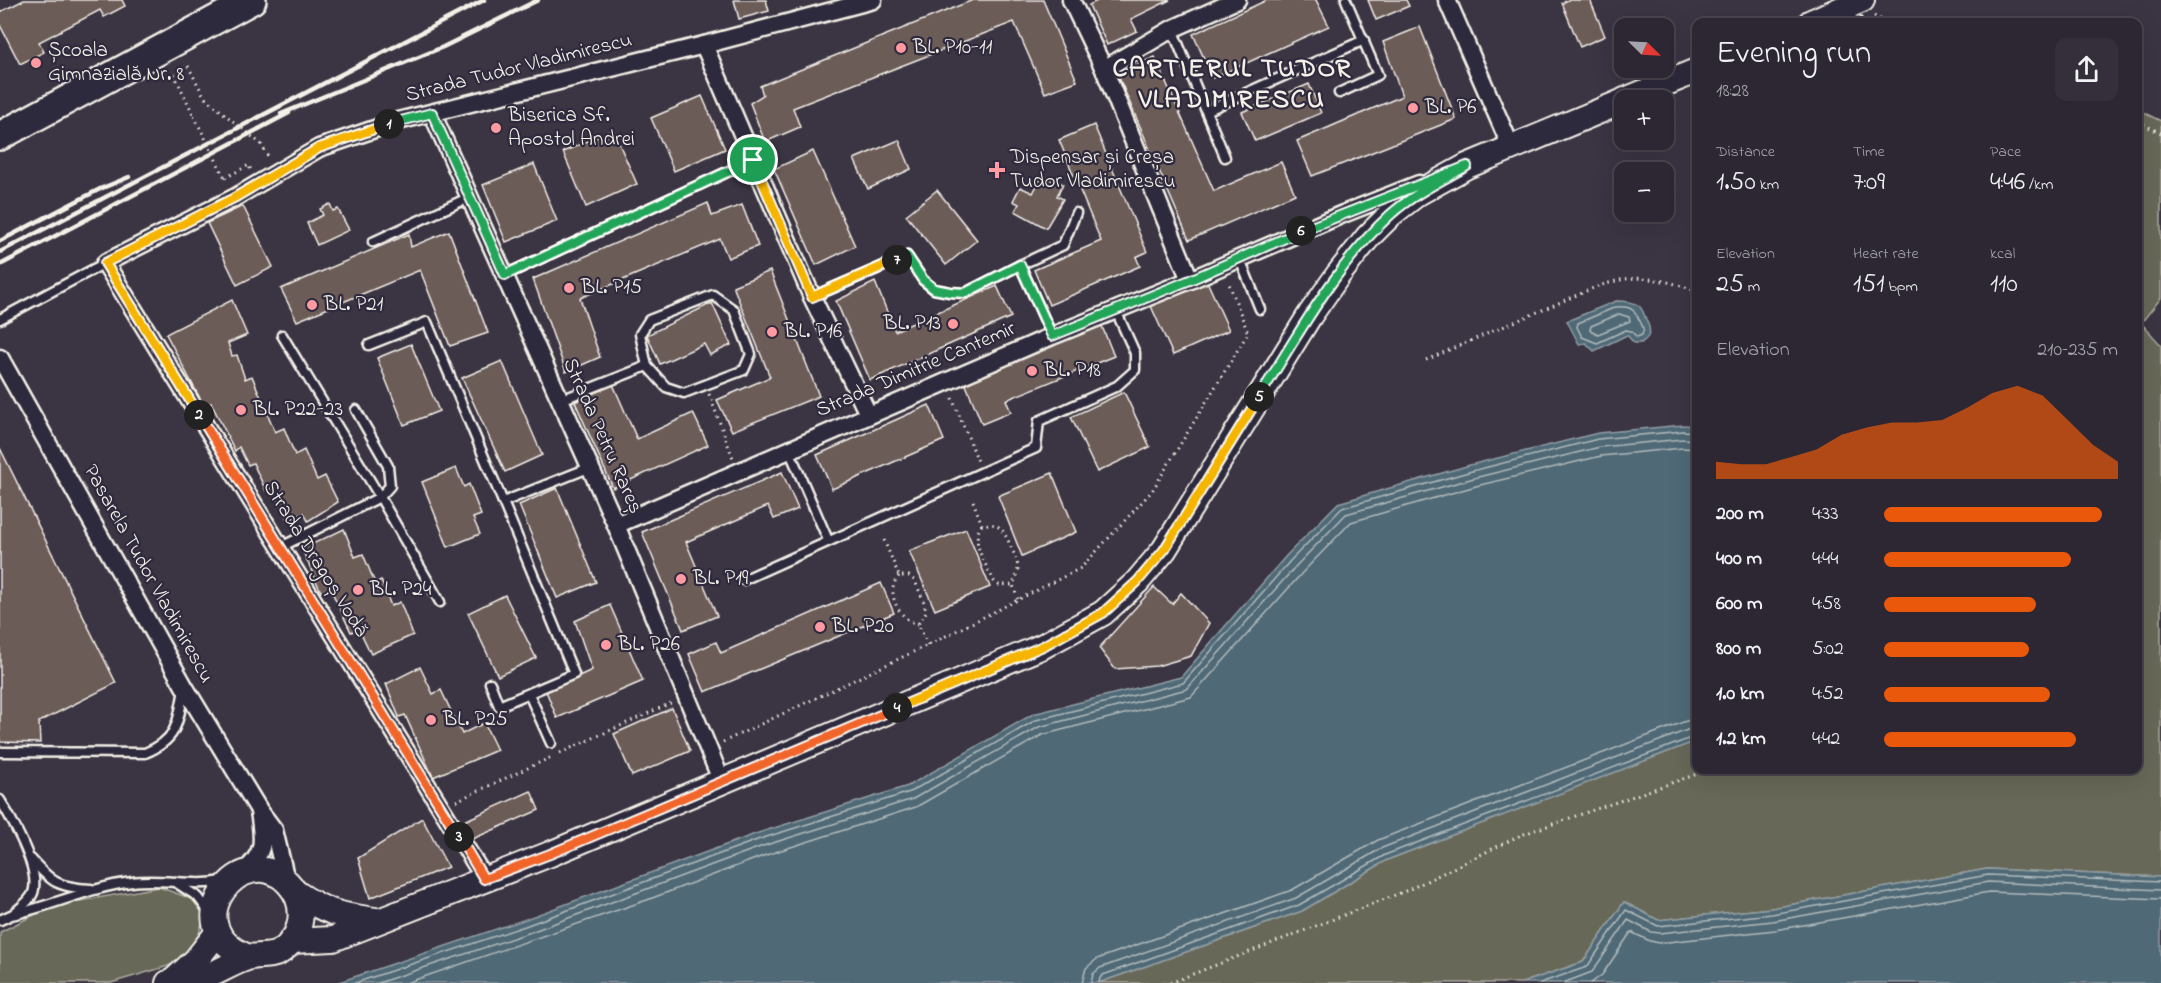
<!DOCTYPE html>
<meta charset="utf-8">
<style>
:root{--surface:#2c2732;--page:#342f3a;--text:#f1f3f6;--muted:#a6a5ac;--line:#48444d;--accent:#ea580c}
body{margin:0;font-family:"Indie Flower",sans-serif;background:var(--page);color:var(--text);height:100vh;display:flex;flex-direction:column;font-size:22px;white-space:nowrap}
*{box-sizing:border-box;margin:0}
p{font-size:20px;color:var(--muted)}
.icon{flex:none;width:33px;height:33px;fill:none;stroke:currentColor;stroke-width:2;stroke-linecap:round;stroke-linejoin:round}
.map{position:relative;flex:1;overflow:hidden}
.sheet{position:absolute;left:1692px;top:18px;width:450px;height:756px;display:flex;flex-direction:column;background:var(--surface);border-radius:12px;box-shadow:0 6px 24px #0002,0 0 0 2px var(--line)}
.sheet>*{flex:none}
.needle{width:39px;rotate:114deg}
.buttons{position:absolute;left:1614px;top:18px;display:grid;gap:12px}
.buttons a{display:grid;place-items:center;width:60px;height:60px;border-radius:12px;background:var(--surface);box-shadow:0 6px 24px #0002,0 0 0 2px var(--line);font-size:30px}
.pin{position:absolute;display:grid;place-items:center;width:51px;height:51px;color:#fff;margin:-26px;border:3px solid #fff;border-radius:50%;box-shadow:0 2px 6px #0007}
.km{position:absolute;width:30px;height:30px;margin:-15px;border-radius:50%;background:#222;color:#fff;font-size:16px;line-height:30px;text-align:center}
.round{display:grid;place-items:center;flex:none;width:63px;height:63px;border-radius:12px;background:var(--page)}
.summary{display:flex;align-items:center;justify-content:space-between;height:102px;padding:0 24px}
h1{font-size:33px;font-weight:600;line-height:45px}
.metrics{display:grid;grid-template-columns:repeat(3,1fr);gap:9px;height:102px;padding:6px 24px}
.metrics div{display:grid;align-content:center}
.metrics b{font-size:26px;font-weight:600}
.metrics small{font-size:16px;font-weight:400}
.metrics p{font-size:16px}
.chart{height:168px;padding:12px 24px}
.chart p{display:flex;justify-content:space-between}
.chart svg{width:100%;height:108px;margin-top:6px;fill:var(--accent);opacity:.7}
ul{padding:0 24px;list-style:none;font-size:20px}
li{display:grid;grid-template-columns:96px 72px 1fr;align-items:center;height:45px}
li i{height:15px;border-radius:8px;background:var(--accent)}
.map>svg:first-child{display:block}
.green{fill:#676859;stroke:#aeaca0;stroke-width:1.5}
.water{fill:#4f6977;stroke:#919fa4;stroke-width:1.5}
.lines{fill:none;stroke-linecap:round;stroke-linejoin:round}
.shore{stroke:#b2bbbb;stroke-width:1.5}
.building{fill:#6c5b59;stroke:#f4f1e8;stroke-width:1.5}
.lane-casing{stroke:#f4f1e8;stroke-width:13}
.street-casing{stroke:#f4f1e8;stroke-width:21}
.secondary-casing{stroke:#f4f1e8;stroke-width:28}
.primary-casing{stroke:#f4f1e8;stroke-width:32}
.path{stroke:#f4f1e8;stroke-width:3;stroke-dasharray:1.5 4.5;stroke-linecap:butt}
.lane{stroke:#2f2a3d;stroke-width:8}
.street{stroke:#2f2a3d;stroke-width:16}
.secondary{stroke:#2f2a3d;stroke-width:24}
.primary{stroke:#2f2a3d;stroke-width:27}
.rail{stroke:#f4f1e8;stroke-width:4.5}
.path-bridge{stroke:#f4f1e8;stroke-width:3;stroke-dasharray:1.5 4.5;stroke-linecap:butt}
.split-1-casing{stroke:#fff;stroke-width:12}
.split-2-casing{stroke:#fff;stroke-width:12}
.split-3-casing{stroke:#fff;stroke-width:12}
.split-4-casing{stroke:#fff;stroke-width:12}
.split-5-casing{stroke:#fff;stroke-width:12}
.split-6-casing{stroke:#fff;stroke-width:12}
.split-7-casing{stroke:#fff;stroke-width:12}
.split-8-casing{stroke:#fff;stroke-width:12}
.split-1{stroke:#22a559;stroke-width:8}
.split-2{stroke:#f5b400;stroke-width:8}
.split-3{stroke:#f0652b;stroke-width:8}
.split-4{stroke:#f0652b;stroke-width:8}
.split-5{stroke:#f5b400;stroke-width:8}
.split-6{stroke:#22a559;stroke-width:8}
.split-7{stroke:#22a559;stroke-width:8}
.split-8{stroke:#f5b400;stroke-width:8}
.poi-dot{fill:#ff9aa2;stroke:#2f2a3d;stroke-width:2}
.labels{text-anchor:middle;dominant-baseline:central;stroke-width:4.5;stroke-linejoin:round;paint-order:stroke}
.poi-label{font-size:21px;fill:#f4f1e8;stroke:#2f2a3d;text-anchor:start}
.street-label{font-size:21px;fill:#f4f1e8;stroke:#2f2a3d}
.district-label{font-size:27px;font-weight:bold;letter-spacing:1.5px;fill:#f4f1e8;stroke:#2f2a3d}
</style>
<div class="map">
<svg width="2161" height="983" viewBox="0 0 2161 983">
<rect width="100%" height="100%" fill="#3b3443"/>
<filter id="ink" filterUnits="userSpaceOnUse"><feTurbulence type="fractalNoise" baseFrequency=".0167" numOctaves="2"/><feDisplacementMap in="SourceGraphic" scale="12" xChannelSelector="R" yChannelSelector="G"/><feConvolveMatrix kernelMatrix="1 2 1 2 8 2 1 2 1" color-interpolation-filters="sRGB"/></filter>
<g filter="url(#ink)">
<g class="green">
<polygon points="2138,110 2161,121 2161,298 2141,323 2161,345 2161,877 1987,869 1772,908 1658,920 1624,902 1583,962 1522,983 1098,983 1302,911 1387,860 1696,741 1696,770 2138,770"/>
<polygon points="159,887 192,899 201,908 203,919 197,941 180,960 168,966 111,983 0,983 0,932 38,913 63,904"/>
</g>
<g class="water">
<path d="M1616,301C1623,301 1633,301 1639,306C1643,309 1644,315 1646,319C1651,330 1652,336 1641,343H1634L1627,335L1594,351L1586,343L1579,344L1567,321Z"/>
<polygon points="1683,425 1696,426 1696,741 1387,860 1302,911 1098,983 336,983 523,920 758,833 908,786 1033,714 1181,677 1286,556 1338,503 1470,465 1598,433"/>
<polygon points="1987,869 2161,877 2161,983 1522,983 1583,962 1624,902 1658,920 1772,908"/>
</g>
<g class="lines">
<g class="shore">
<path d="M1616,307C1631,306 1634,309 1640,321C1643,328 1645,328 1642,335L1637,337L1631,331L1626,330L1597,343L1582,337L1577,327L1578,323Z"/>
<polygon points="1619,314 1629,317 1630,321 1598,334 1590,330 1591,326"/>
<polyline points="355,983 525,926 760,839 910,792 1036,720 1183,683 1291,560 1342,508 1472,471 1598,439 1683,431 1696,432"/>
<polyline points="378,983 528,933 763,846 913,799 1039,727 1187,689 1296,566 1346,514 1474,478 1600,447 1683,439 1696,440"/>
<polyline points="406,983 647,900 766,855 916,807 1042,735 1191,697 1303,572 1351,522 1476,486 1601,456 1683,448 1696,449"/>
<polyline points="1082,983 1086,968 1097,959 1292,890 1378,840 1686,721 1696,720"/>
<polyline points="1091,983 1093,974 1100,968 1296,898 1382,848 1690,729 1696,729"/>
<polyline points="1099,983 1100,978 1103,975 1299,905 1385,855 1696,736"/>
<polyline points="1540,983 1587,967 1626,910 1658,926 1772,914 1988,875 2161,882"/>
<polyline points="1563,983 1592,972 1628,920 1651,932 1660,933 1773,921 1988,882 2161,890"/>
<polyline points="1591,983 1602,975 1631,932 1650,941 1659,943 1775,930 1989,892 2161,899"/>
</g>
</g>
<g class="building">
<polygon points="24,0 122,0 125,6 104,17 100,10 39,42 44,52 20,64 0,25 0,12"/>
<polygon points="734,0 766,0 769,11 739,19"/>
<polygon points="973,0 1043,0 1077,81 1045,93 1014,22 793,108 800,127 765,142 750,103 763,95 760,86"/>
<polygon points="1099,0 1170,0 1131,19 1137,31 1107,45 1089,5"/>
<polygon points="1267,0 1316,0 1329,26 1213,78 1193,34"/>
<polygon points="1368,0 1406,0 1409,6 1376,20"/>
<polygon points="1568,0 1590,0 1605,36 1580,47 1562,3"/>
<polygon points="1420,27 1456,119 1312,176 1297,141 1402,96 1383,42"/>
<polygon points="1155,57 1214,191 1281,162 1295,194 1189,240 1117,73"/>
<polygon points="1309,84 1321,113 1255,141 1242,112"/>
<polygon points="702,96 725,149 674,171 651,118"/>
<polygon points="1094,125 1147,252 1136,257 1140,266 1049,305 1034,270 1101,241 1059,140"/>
<polygon points="613,130 637,184 586,207 563,152"/>
<polygon points="899,140 911,169 868,189 854,159"/>
<polygon points="813,151 855,246 816,265 774,169"/>
<polygon points="534,164 557,221 506,242 483,185"/>
<polygon points="1042,176 1063,184 1057,196 1063,199 1046,228 1015,211 1019,204 1013,201 1020,187 1033,193"/>
<polygon points="937,190 977,240 946,265 906,215"/>
<polygon points="708,203 712,216 742,205 758,246 728,258 720,239 580,298 600,357 566,372 533,279"/>
<polygon points="330,204 333,211 338,209 349,230 317,245 307,223 323,215 320,209"/>
<polygon points="243,206 273,267 237,285 207,223"/>
<polygon points="449,231 488,333 450,346 420,270 297,321 281,289 409,234 411,247"/>
<polygon points="770,271 819,396 732,431 717,400 770,377 733,286"/>
<polygon points="1206,279 1229,330 1173,355 1150,304"/>
<polygon points="875,282 895,331 997,286 1011,317 870,380 836,301"/>
<polygon points="232,300 247,335 228,343 232,356 237,355 245,379 252,376 275,432 284,428 295,455 304,450 317,480 325,476 338,502 308,521 304,513 288,521 273,488 266,491 253,463 248,465 239,447 235,451 211,403 204,406 166,334"/>
<polygon points="712,303 731,345 710,355 704,344 660,364 647,335"/>
<polygon points="1101,324 1114,356 1006,400 1011,412 982,424 964,380"/>
<polygon points="411,344 439,411 404,425 377,358"/>
<polygon points="502,361 542,455 505,472 462,378"/>
<polygon points="612,382 637,439 693,413 708,445 613,488 575,402"/>
<polygon points="1124,392 1150,447 1097,472 1071,417"/>
<polygon points="929,405 944,440 832,489 817,455"/>
<polygon points="0,448 116,683 39,722 40,743 0,742"/>
<polygon points="456,468 464,487 469,484 481,515 473,518 480,534 448,547 422,482"/>
<polygon points="782,472 798,509 774,519 768,506 686,542 717,616 683,630 642,532"/>
<polygon points="1052,473 1076,532 1022,556 998,496"/>
<polygon points="557,488 596,582 557,598 519,505"/>
<polygon points="344,529 355,557 363,554 375,583 381,580 391,606 400,602 413,635 371,654 359,629 351,632 330,588 321,592 302,549"/>
<polygon points="966,529 990,587 935,610 909,551"/>
<polygon points="881,583 894,613 705,692 689,654 716,642 721,653"/>
<polygon points="1154,587 1172,604 1181,593 1209,623 1191,656 1157,666 1115,669 1099,648"/>
<polygon points="505,595 536,658 498,676 468,613"/>
<polygon points="610,605 643,681 557,718 546,691 592,670 575,621"/>
<polygon points="420,667 433,694 441,690 462,734 484,723 497,750 433,777 405,715 399,717 386,684"/>
<polygon points="672,708 690,751 632,776 614,734"/>
<polygon points="531,791 539,810 470,840 462,822"/>
<polygon points="422,818 448,867 370,898 358,858"/>
</g>
<g class="lines">
<g class="lane-casing">
<g id="lane">
<polyline points="1840,15 1857,21 1856,22"/>
<polyline points="1172,29 1225,157"/>
<polyline points="1339,93 1378,75 1346,0"/>
<polyline points="1206,111 1364,40"/>
<polyline points="373,242 470,197"/>
<polyline points="1239,257 1260,309"/>
<polyline points="505,275 753,160"/>
<polygon points="713,295 734,310 751,354 744,370 684,393 666,387 647,366 640,334 649,320"/>
<polyline points="812,297 907,256 923,280 934,289 950,292 965,293 1020,265"/>
<polyline points="0,319 105,263"/>
<polyline points="282,335 380,497 440,602"/>
<polyline points="1052,336 1020,265 1063,245 1076,213"/>
<polyline points="369,345 427,322 503,502"/>
<polyline points="561,400 647,366"/>
<polyline points="789,450 828,540"/>
<polyline points="281,547 380,497 390,486 388,466 356,410"/>
<polyline points="743,580 1036,448 1039,421 1117,386 1135,370 1135,353 1116,311"/>
<polyline points="490,683 499,706 574,674 503,502 591,467"/>
<polyline points="529,694 551,743"/>
<path d="M0,752L145,753C179,739 178,721 184,689"/>
<path d="M0,800C12,820 41,870 33,893C30,901 21,907 14,913"/>
<path d="M31,859C52,883 58,887 91,889"/>
<polyline points="175,882 198,897 210,913"/>
<path d="M0,920L11,915C52,906 91,887 132,882C163,878 193,887 224,881"/>
</g>
</g>
<g class="street-casing">
<g id="street">
<polyline points="1071,0 1104,69 1190,280"/>
<polyline points="1447,0 1511,147"/>
<polyline points="704,45 812,297 868,414"/>
<polyline points="1104,69 1172,29 1237,0"/>
<polyline points="432,113 616,525 722,782"/>
<polyline points="0,358 184,686 259,810 274,830 286,880"/>
<polyline points="616,525 1052,336 1190,280 1343,214 1419,184"/>
<path d="M243,873C267,851 263,841 259,811"/>
<polyline points="485,879 105,263 234,198 319,148 398,121 704,45 873,0"/>
</g>
</g>
<g class="secondary-casing">
<g id="secondary">
<polyline points="1811,22 1862,0"/>
<polyline points="1625,100 1696,71"/>
<path d="M295,892C326,913 339,915 375,920"/>
<polyline points="291,941 333,939 550,854 1043,646 1103,613 1137,582 1164,550 1310,315 1338,275 1368,237 1391,214 1418,193 1467,166 1624,101"/>
<polyline points="172,982 196,960 218,932"/>
<path d="M168,983C180,979 193,981 205,977C219,972 232,963 247,958C257,954 267,958 278,953C304,938 308,904 288,883C243,836 171,928 249,957"/>
</g>
</g>
<g class="primary-casing">
<polyline id="primary" points="0,136 252,0"/>
</g>
<g class="path">
<polyline points="1874,16 1886,22"/>
<polyline points="188,66 205,98"/>
<polyline points="174,74 194,116"/>
<polyline points="2138,122 2161,133"/>
<polyline points="261,144 269,158"/>
<polyline points="225,178 249,165 251,171"/>
<path d="M1426,360L1598,286C1607,284 1617,280 1626,279C1649,276 1676,283 1696,291"/>
<polyline points="709,394 733,458"/>
<polyline points="952,398 978,461"/>
<path d="M973,501L982,525C989,524 994,523 1000,528C1006,533 1017,559 1018,567C1018,573 1015,579 1013,585L1018,600"/>
<path d="M982,525C969,541 986,564 994,581L999,585H1012"/>
<polyline points="884,540 899,576 909,576 915,581 924,602 926,612 918,624 928,645"/>
<path d="M899,576C884,591 899,620 918,624"/>
<polyline points="723,742 928,645 1081,568 1152,491 1248,333 1228,281"/>
<polyline points="560,753 671,703"/>
<polyline points="456,801 554,756"/>
<polyline points="1170,983 1408,890 1521,835 1709,770"/>
</g>
<use href="#lane" class="lane"/>
<use href="#street" class="street"/>
<use href="#secondary" class="secondary"/>
<use href="#primary" class="primary"/>
<g class="rail">
<polyline points="281,114 443,47 538,0"/>
<polyline points="0,241 100,189 129,177"/>
<polyline points="0,252 484,0"/>
<polyline points="0,265 289,113"/>
</g>
<g class="path-bridge">
<polyline points="205,98 261,144"/>
<polyline points="194,116 225,178"/>
</g>
</g>
</g>
<g class="lines" filter="url(#ink)">
<g class="split-1-casing">
<polyline id="split-1" points="389,124 432,113 505,275 753,160"/>
</g>
<g class="split-2-casing">
<polyline id="split-2" points="199,415 105,263 234,198 319,148 389,124"/>
</g>
<g class="split-3-casing">
<polyline id="split-3" points="199,415 459,837"/>
</g>
<g class="split-4-casing">
<polyline id="split-4" points="459,837 484,879 550,854 897,708"/>
</g>
<g class="split-5-casing">
<polyline id="split-5" points="897,708 1043,646 1103,613 1137,582 1164,550 1259,397"/>
</g>
<g class="split-6-casing">
<path id="split-6" d="M1259,397C1298,335 1335,266 1390,215C1413,194 1441,181 1467,166L1301,231"/>
</g>
<g class="split-7-casing">
<polyline id="split-7" points="897,260 907,256 923,280 934,289 950,292 965,293 1020,265 1052,336 1190,280 1301,231"/>
</g>
<g class="split-8-casing">
<polyline id="split-8" points="753,160 812,297 897,260"/>
</g>
<use href="#split-1" class="split-1"/>
<use href="#split-2" class="split-2"/>
<use href="#split-3" class="split-3"/>
<use href="#split-4" class="split-4"/>
<use href="#split-5" class="split-5"/>
<use href="#split-6" class="split-6"/>
<use href="#split-7" class="split-7"/>
<use href="#split-8" class="split-8"/>
</g>
<g class="poi-dot">
<circle cx="901" cy="48" r="6"/>
<circle cx="36" cy="63" r="6"/>
<circle cx="1413" cy="108" r="6"/>
<circle cx="496" cy="128" r="6"/>
<path d="M994 161h6v6h6v6h-6v6h-6v-6h-6v-6h6z"/>
<circle cx="569" cy="288" r="6"/>
<circle cx="312" cy="305" r="6"/>
<circle cx="953" cy="324" r="6"/>
<circle cx="772" cy="332" r="6"/>
<circle cx="1032" cy="371" r="6"/>
<circle cx="241" cy="410" r="6"/>
<circle cx="681" cy="579" r="6"/>
<circle cx="358" cy="590" r="6"/>
<circle cx="820" cy="627" r="6"/>
<circle cx="606" cy="645" r="6"/>
<circle cx="431" cy="720" r="6"/>
</g>
<g class="labels">
<g class="poi-label">
<text x="913" y="48">BL. P10-11</text>
<text x="48" y="51">Școala<tspan x="48" dy="24">Gimnazială Nr. 8</tspan></text>
<text x="1425" y="108">BL. P6</text>
<text x="508" y="116">Biserica Sf.<tspan x="508" dy="24">Apostol Andrei</tspan></text>
<text x="1010" y="158">Dispensar și Creșa<tspan x="1010" dy="24">Tudor Vladimirescu</tspan></text>
<text x="581" y="288">BL. P15</text>
<text x="324" y="305">BL. P21</text>
<text x="941" y="324" text-anchor="end">BL. P13</text>
<text x="784" y="332">BL. P16</text>
<text x="1044" y="371">BL. P18</text>
<text x="253" y="410">BL. P22-23</text>
<text x="693" y="579">BL. P19</text>
<text x="370" y="590">BL. P24</text>
<text x="832" y="627">BL. P20</text>
<text x="618" y="645">BL. P26</text>
<text x="443" y="720">BL. P25</text>
</g>
<g class="street-label">
<text transform="translate(519 68) rotate(-14)">Strada Tudor Vladimirescu</text>
<text transform="translate(916 370) rotate(-23)">Strada Dimitrie Cantemir</text>
<text transform="translate(602 436) rotate(66)">Strada Petru Rareș</text>
<text transform="translate(315 559) rotate(58)">Strada Dragoș Vodă</text>
<text transform="translate(148 574) rotate(61)">Pasarela Tudor Vladimirescu</text>
</g>
<g class="district-label">
<text x="1232" y="69">CARTIERUL TUDOR<tspan x="1232" dy="31">VLADIMIRESCU</tspan></text>
</g>
</g>
</svg>
<div class="buttons">
<a><svg class="needle" viewBox="-14 -14 28 28"><path d="M0-13l5 13h-10z" fill="#e53935"/><path d="M0 13l5-13h-10z" fill="#a6a5ac"/></svg></a>
<a>+</a>
<a>−</a>
</div>
<div class="pin" style="left:753px;top:160px;background:#1e9e55"><svg class="icon" aria-label="arrive" viewBox="0 0 24 24"><path d="M6 21V4h12l-3 4 3 4H6"/></svg></div>
<b class="km" style="left:389px;top:124px">1</b>
<b class="km" style="left:199px;top:415px">2</b>
<b class="km" style="left:459px;top:837px">3</b>
<b class="km" style="left:897px;top:708px">4</b>
<b class="km" style="left:1259px;top:397px">5</b>
<b class="km" style="left:1301px;top:231px">6</b>
<b class="km" style="left:897px;top:260px">7</b>
<section class="sheet">
<div class="summary"><div><h1>Evening run</h1><p>18:28</p></div><a class="round"><svg class="icon" aria-label="share" viewBox="0 0 24 24"><path d="M12 15V3M7 8l5-5 5 5M5 13v7h14v-7"/></svg></a></div>
<div class="metrics">
<div><p>Distance</p><b>1.50<small> km</small></b></div>
<div><p>Time</p><b>7:09</b></div>
<div><p>Pace</p><b>4:46<small> /km</small></b></div>
</div>
<div class="metrics">
<div><p>Elevation</p><b>25<small> m</small></b></div>
<div><p>Heart rate</p><b>151<small> bpm</small></b></div>
<div><p>kcal</p><b>110</b></div>
</div>
<div class="chart"><p><span>Elevation</span>210–235 m</p>
<svg viewBox="0 0 160 44" preserveAspectRatio="none"><path d="M0 44V37L10 38L20 38L30 35L40 32L50 26L60 23L70 21L80 21L90 20L100 15L110 9L120 6L130 10L140 20L150 30L160 37V44z"/></svg>
</div>
<ul>
<li><b>200 m</b>4:33<i style="width:93%"></i></li>
<li><b>400 m</b>4:44<i style="width:80%"></i></li>
<li><b>600 m</b>4:58<i style="width:65%"></i></li>
<li><b>800 m</b>5:02<i style="width:62%"></i></li>
<li><b>1.0 km</b>4:52<i style="width:71%"></i></li>
<li><b>1.2 km</b>4:42<i style="width:82%"></i></li>
</ul>
</section>
</div>
